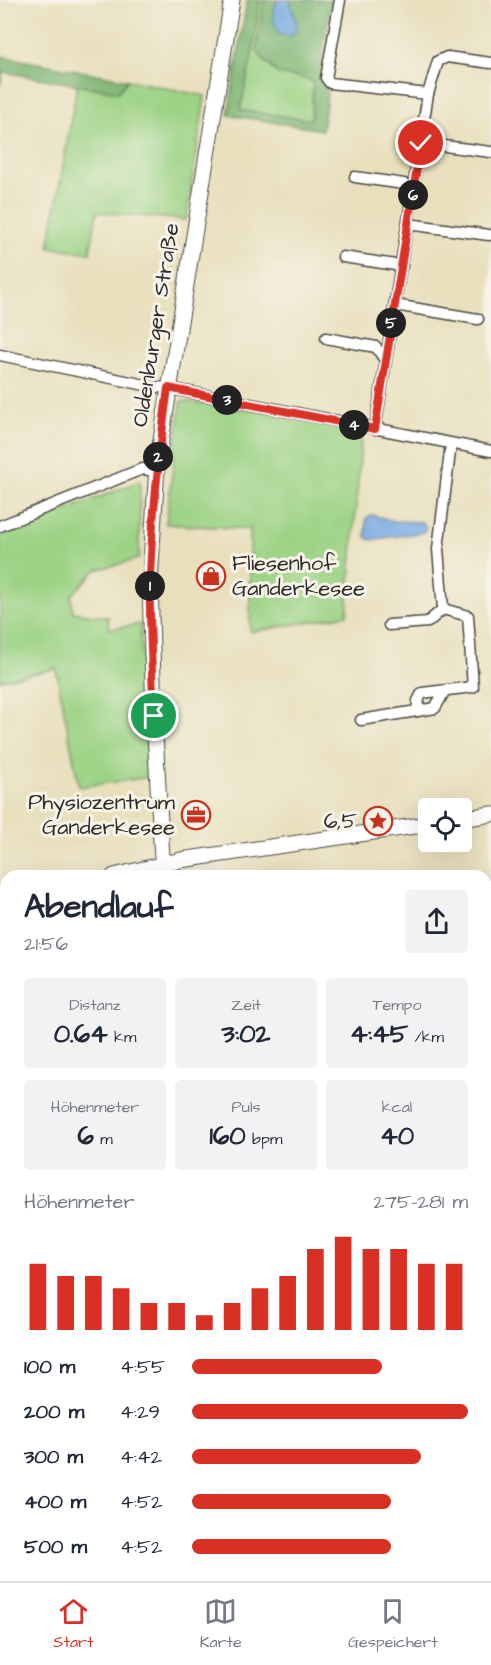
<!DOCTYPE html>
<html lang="de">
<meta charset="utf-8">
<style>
:root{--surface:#fff;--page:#f2f2f3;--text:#1f2937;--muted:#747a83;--line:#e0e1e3;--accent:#d93025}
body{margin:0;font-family:"Architects Daughter",sans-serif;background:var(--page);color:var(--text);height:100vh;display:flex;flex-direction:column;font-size:22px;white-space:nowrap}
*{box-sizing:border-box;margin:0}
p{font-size:20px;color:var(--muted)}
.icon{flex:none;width:33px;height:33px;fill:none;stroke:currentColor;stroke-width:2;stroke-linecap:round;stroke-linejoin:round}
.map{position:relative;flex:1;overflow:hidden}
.drawer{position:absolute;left:0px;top:870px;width:492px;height:711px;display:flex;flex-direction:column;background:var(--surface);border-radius:18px 18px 0 0;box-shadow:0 6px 24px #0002}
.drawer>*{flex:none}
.tools{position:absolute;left:418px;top:798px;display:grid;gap:12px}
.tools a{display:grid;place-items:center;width:54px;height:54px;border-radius:6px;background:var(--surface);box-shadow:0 6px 24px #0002;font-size:30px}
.pin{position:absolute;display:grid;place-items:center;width:51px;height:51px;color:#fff;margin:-26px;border:3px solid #fff;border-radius:50%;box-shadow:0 2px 6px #0007}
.km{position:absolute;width:30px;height:30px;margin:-15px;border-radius:50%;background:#222;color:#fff;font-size:16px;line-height:30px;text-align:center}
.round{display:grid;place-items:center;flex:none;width:63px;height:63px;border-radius:6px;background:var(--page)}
.headline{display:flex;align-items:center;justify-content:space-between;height:102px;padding:0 24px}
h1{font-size:33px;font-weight:700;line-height:45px}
.stats{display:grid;grid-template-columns:repeat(3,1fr);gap:9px;height:102px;padding:6px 24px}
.stats div{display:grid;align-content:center;border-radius:6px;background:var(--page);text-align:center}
.stats b{font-size:26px;font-weight:700}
.stats small{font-size:16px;font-weight:400}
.stats p{font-size:16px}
.chart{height:168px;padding:12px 24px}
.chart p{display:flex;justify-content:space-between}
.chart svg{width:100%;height:108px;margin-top:6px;stroke:var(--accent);stroke-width:6}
ul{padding:0 24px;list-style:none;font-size:20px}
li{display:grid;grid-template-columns:96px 72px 1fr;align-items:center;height:45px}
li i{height:15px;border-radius:8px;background:var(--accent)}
.tab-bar{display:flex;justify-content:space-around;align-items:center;height:84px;border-top:2px solid var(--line);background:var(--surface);font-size:16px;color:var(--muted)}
.tab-bar a{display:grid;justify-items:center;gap:3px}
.tab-bar .current{color:var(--accent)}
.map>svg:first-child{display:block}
.green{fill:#9cd385;stroke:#647f58;stroke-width:1.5}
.forest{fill:#7db572;stroke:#54704e;stroke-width:1.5}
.water{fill:#75a9e2;stroke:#506a86;stroke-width:1.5}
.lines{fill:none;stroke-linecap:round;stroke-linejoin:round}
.street-casing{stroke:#474641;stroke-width:13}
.secondary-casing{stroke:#474641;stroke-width:17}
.street{stroke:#fff;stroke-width:10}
.secondary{stroke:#fff;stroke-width:15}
.route-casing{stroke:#fff;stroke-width:12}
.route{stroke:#d93025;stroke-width:8}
.labels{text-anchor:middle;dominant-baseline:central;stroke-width:6;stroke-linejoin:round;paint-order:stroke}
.street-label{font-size:22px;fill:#2b2b2b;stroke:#f7f3e8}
.poi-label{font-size:22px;fill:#2b2b2b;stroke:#f7f3e8;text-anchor:end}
</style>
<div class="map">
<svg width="491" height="1581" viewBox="0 0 491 1581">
<rect width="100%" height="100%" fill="#f7f3e8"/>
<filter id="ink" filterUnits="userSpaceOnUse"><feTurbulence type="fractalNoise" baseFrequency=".0167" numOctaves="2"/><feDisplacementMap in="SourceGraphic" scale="12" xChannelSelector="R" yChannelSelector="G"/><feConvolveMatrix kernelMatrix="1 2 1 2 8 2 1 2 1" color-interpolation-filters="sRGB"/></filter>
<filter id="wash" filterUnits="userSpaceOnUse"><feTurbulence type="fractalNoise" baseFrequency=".008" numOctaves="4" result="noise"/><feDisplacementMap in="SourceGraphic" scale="24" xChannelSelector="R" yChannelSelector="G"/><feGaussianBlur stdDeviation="1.35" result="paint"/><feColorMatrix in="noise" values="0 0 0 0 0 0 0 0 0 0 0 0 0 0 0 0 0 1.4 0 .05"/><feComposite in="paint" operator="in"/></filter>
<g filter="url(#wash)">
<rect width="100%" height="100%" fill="#e8e0bd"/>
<g class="green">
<polygon points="264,0 262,59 278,74 304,78 312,81 313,86 311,120 240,111 251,60 260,1"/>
<polygon points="128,80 205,96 186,220 97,212 90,253 49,247 77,85 118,92"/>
<polygon points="181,401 275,413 362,432 347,615 250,632 250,529 166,524"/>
<polygon points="140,481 139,559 96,570 71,596 73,612 108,617 109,629 140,624 150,777 79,787 56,669 0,680 0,536"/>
<polygon points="6,1421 6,1541 0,1538 0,1422"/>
</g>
<g class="forest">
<polygon points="247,0 260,0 251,60 240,110 311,120 313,86 312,81 304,78 278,74 256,51 264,0 278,0 275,5 297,26 290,0 331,0 319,78 321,85 328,89 322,130 228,115"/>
<polygon points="0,56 128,80 118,92 3,72 0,86"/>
</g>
<g class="water">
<path d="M278,0H290L297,26L295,32L291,36L280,35C273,23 270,12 278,0Z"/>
<polygon points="372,515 394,521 422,522 426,527 424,532 371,540 366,537 366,518"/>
</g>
</g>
<g filter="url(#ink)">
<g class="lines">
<g class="street-casing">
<g id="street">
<polyline points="340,0 326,78 330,83 428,94"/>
<polyline points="421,143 491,152"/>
<polyline points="355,177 404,184 413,196"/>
<polyline points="408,224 489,235"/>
<polyline points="343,257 402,266"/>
<polyline points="395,305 478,319"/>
<polyline points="326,338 376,347 385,360"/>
<polyline points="0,355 155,387 168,388 491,451"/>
<polyline points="375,429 428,94 438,61 447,57 491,63"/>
<polyline points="0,526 142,469 157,471"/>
<polyline points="389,625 428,622 443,609"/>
<polyline points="417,711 435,708 444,692"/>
<polyline points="361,720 417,711 418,701 422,693 473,687 468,616 443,609 438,549 451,444"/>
<polyline points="0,1412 6,1412"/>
<polyline points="482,1575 491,1576"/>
</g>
</g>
<g class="secondary-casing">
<g id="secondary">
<polyline points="462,819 491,814"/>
<polyline points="114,876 181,860 429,824"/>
<polyline points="163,876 154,715 150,582 157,465 232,0"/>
<polyline points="0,907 6,906"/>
<polyline points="207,1575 207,1581"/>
</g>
</g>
<use href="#street" class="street"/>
<use href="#secondary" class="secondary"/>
</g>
</g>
<g class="lines" filter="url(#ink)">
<g class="route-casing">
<path id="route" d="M154,716C152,670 149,624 150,579C152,514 159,452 168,388L375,429L421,143"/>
</g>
<use href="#route" class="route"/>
</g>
<defs>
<g id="shop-ring" transform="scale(1.5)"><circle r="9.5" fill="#f7f3e8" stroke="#c8321e" stroke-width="1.5"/><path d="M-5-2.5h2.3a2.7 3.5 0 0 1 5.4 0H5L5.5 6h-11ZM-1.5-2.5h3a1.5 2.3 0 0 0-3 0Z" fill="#c8321e"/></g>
<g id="office-ring" transform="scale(1.5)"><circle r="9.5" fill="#f7f3e8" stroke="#c8321e" stroke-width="1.5"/><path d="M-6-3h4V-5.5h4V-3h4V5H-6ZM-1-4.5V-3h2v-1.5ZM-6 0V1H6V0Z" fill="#c8321e"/></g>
<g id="sight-ring" transform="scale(1.5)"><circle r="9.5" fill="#f7f3e8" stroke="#c8321e" stroke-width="1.5"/><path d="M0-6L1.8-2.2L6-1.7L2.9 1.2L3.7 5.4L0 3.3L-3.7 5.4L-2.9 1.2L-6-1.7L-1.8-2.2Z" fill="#c8321e"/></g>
</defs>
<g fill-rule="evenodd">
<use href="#shop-ring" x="211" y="576"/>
<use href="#office-ring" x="196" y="815"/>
<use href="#sight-ring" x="378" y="821"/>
</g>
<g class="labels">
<g class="street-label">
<text transform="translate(156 325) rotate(-81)">Oldenburger Straße</text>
</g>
<g class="poi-label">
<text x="232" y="563" text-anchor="start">Fliesenhof<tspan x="232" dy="25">Ganderkesee</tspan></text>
<text x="175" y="802">Physiozentrum<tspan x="175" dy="25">Ganderkesee</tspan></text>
<text x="357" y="821">6,5</text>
</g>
</g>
</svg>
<div class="tools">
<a><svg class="icon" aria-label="locate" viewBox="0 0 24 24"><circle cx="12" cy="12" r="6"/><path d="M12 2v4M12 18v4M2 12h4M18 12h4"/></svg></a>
</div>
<div class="pin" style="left:154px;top:716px;background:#1e9e55"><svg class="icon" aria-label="arrive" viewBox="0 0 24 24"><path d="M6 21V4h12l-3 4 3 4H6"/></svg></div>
<div class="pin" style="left:421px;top:143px;background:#d93025"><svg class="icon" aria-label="check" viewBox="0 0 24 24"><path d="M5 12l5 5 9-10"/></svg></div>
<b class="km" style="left:150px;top:586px">1</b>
<b class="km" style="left:158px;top:457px">2</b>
<b class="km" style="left:227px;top:400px">3</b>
<b class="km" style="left:354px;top:425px">4</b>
<b class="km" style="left:391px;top:323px">5</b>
<b class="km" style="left:413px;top:195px">6</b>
<section class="drawer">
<div class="headline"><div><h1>Abendlauf</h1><p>21:56</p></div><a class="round"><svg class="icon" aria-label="share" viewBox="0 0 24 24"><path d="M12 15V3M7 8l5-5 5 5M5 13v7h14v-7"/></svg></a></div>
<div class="stats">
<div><p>Distanz</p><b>0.64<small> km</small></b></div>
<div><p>Zeit</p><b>3:02</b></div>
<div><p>Tempo</p><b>4:45<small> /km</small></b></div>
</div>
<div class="stats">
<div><p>Höhenmeter</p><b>6<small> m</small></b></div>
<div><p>Puls</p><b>160<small> bpm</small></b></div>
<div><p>kcal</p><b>40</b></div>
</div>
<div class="chart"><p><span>Höhenmeter</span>275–281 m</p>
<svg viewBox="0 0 160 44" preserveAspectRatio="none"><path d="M5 44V17M15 44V22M25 44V22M35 44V27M45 44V33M55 44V33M65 44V38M75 44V33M85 44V27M95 44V22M105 44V11M115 44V6M125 44V11M135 44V11M145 44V17M155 44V17"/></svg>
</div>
<ul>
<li><b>100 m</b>4:55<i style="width:69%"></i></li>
<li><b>200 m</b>4:29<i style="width:100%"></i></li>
<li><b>300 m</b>4:42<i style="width:83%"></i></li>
<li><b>400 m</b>4:52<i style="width:72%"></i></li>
<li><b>500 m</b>4:52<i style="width:72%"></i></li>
</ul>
</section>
</div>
<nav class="tab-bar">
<a class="current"><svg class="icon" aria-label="home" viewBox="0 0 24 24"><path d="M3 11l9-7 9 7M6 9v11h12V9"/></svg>Start</a>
<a><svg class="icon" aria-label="map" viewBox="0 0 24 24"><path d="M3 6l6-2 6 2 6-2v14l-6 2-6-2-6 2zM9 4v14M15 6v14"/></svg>Karte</a>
<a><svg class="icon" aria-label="saved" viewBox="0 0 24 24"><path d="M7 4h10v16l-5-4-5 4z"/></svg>Gespeichert</a>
</nav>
